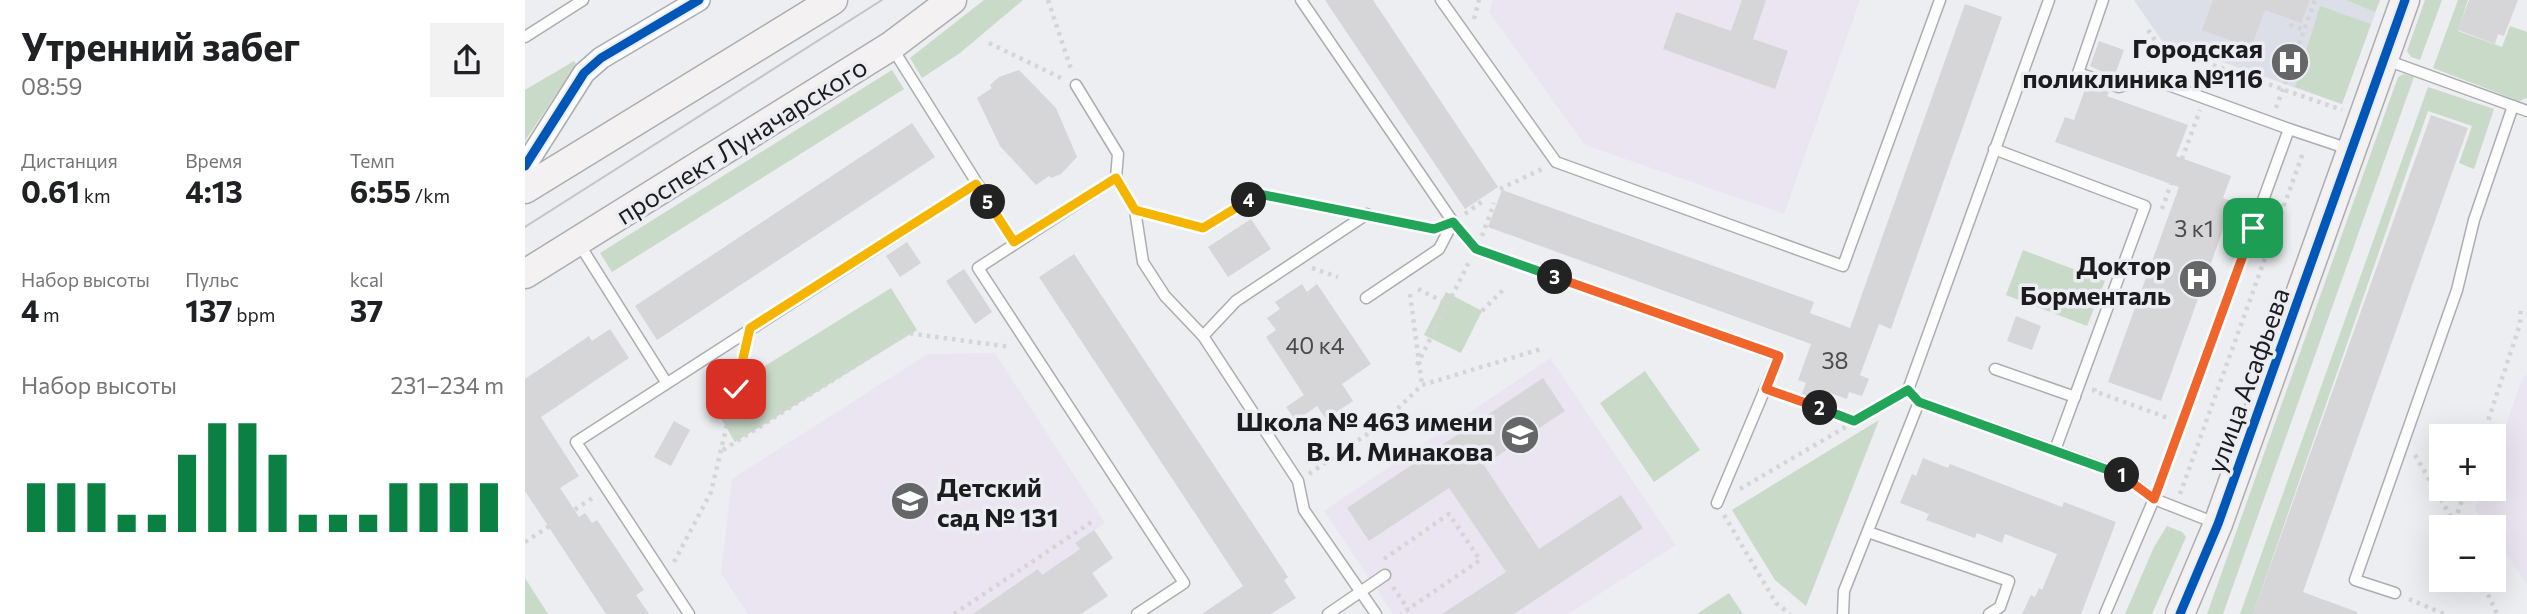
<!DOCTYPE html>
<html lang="ru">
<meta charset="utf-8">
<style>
:root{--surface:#fff;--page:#f2f2f2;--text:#202124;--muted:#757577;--accent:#0b8043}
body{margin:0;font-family:Commissioner,sans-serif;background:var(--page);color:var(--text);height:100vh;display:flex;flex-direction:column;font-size:26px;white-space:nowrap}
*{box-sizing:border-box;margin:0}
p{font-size:23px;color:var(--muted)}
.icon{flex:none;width:38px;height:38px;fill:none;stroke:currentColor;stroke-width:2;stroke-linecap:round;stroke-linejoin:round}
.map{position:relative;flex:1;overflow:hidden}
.side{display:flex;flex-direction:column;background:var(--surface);width:525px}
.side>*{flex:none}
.controls{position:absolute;left:1904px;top:424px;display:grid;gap:14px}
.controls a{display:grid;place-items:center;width:77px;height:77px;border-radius:0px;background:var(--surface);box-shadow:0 7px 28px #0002;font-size:35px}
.pin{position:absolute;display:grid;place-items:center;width:60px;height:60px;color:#fff;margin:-30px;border-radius:14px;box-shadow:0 4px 10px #0006}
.km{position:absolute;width:35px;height:35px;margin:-18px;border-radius:50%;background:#222;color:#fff;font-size:19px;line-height:35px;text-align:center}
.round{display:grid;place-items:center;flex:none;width:74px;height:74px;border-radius:0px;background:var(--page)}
.overview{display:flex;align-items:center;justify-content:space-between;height:119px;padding:0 21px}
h1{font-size:38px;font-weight:700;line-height:52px}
.figures{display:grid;grid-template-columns:repeat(3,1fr);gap:10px;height:119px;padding:7px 21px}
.figures div{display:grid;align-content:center}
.figures b{font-size:30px;font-weight:700}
.figures small{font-size:19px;font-weight:400}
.figures p{font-size:19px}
.chart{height:196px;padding:14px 21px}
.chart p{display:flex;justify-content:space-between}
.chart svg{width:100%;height:126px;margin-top:7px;stroke:var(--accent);stroke-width:6}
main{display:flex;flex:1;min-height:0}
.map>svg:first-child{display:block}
.built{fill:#dddfe8}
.education{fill:#ebe5f1}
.green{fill:#cadac8}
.building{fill:#d6d6d8}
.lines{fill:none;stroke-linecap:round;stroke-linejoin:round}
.lane-casing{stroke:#acadb0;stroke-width:13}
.street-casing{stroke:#acadb0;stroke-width:24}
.secondary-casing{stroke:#acadb0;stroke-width:31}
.path{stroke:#d5d5d6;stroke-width:4.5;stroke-dasharray:3.5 5;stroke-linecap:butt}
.lane{stroke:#fcfcfd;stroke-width:10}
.street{stroke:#fcfcfd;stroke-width:21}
.secondary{stroke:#f3f1f1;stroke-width:28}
.tram{stroke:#c5c5c6;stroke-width:2}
.cycleway-casing{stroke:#ebedf2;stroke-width:13}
.cycleway{stroke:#0057b8;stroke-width:9}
.split-1-casing{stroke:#fff;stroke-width:14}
.split-2-casing{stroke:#fff;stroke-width:14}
.split-3-casing{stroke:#fff;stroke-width:14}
.split-4-casing{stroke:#fff;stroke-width:14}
.split-5-casing{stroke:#fff;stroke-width:14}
.split-6-casing{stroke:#fff;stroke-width:14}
.split-1{stroke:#f0652b;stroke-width:9}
.split-2{stroke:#22a559;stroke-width:9}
.split-3{stroke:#f0652b;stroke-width:9}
.split-4{stroke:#22a559;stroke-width:9}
.split-5{stroke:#f5b400;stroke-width:9}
.split-6{stroke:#f5b400;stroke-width:9}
.labels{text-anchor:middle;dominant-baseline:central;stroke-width:7;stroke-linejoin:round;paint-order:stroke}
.number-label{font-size:23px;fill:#4a4a4c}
.poi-label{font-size:26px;font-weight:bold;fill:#1c1c1e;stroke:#ebedf2;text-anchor:end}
.street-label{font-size:26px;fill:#1c1c1e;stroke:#ebedf2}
</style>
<main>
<section class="side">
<div class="overview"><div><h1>Утренний забег</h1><p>08:59</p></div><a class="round"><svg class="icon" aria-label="share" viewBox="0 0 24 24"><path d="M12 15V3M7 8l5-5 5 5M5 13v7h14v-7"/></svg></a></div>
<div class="figures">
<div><p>Дистанция</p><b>0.61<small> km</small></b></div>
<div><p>Время</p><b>4:13</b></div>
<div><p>Темп</p><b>6:55<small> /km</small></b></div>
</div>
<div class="figures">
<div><p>Набор высоты</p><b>4<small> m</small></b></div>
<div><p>Пульс</p><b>137<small> bpm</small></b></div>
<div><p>kcal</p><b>37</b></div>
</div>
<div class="chart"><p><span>Набор высоты</span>231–234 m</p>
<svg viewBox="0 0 160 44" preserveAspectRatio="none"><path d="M5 44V27M15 44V27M25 44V27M35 44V38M45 44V38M55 44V17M65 44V6M75 44V6M85 44V17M95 44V38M105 44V38M115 44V38M125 44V27M135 44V27M145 44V27M155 44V27"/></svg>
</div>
</section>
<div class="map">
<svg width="2002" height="614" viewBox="0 0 2002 614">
<rect width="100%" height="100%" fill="#eceef1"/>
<polygon class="built" points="1609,0 1855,0 1817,104 1637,41"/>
<g class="education">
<polygon points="968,0 1335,0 1259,214 1060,145 964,12"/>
<polygon points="470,353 580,523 569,531 588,558 568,573 583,596 556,614 223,614 196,573 207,479 403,354"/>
<polygon points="1025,358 1151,545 1043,614 868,614 799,511"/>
<polygon points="2002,375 2002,584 1969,536 1969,527 1962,527 1950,509 1957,488 1969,488 1969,457 1998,377"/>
</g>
<g class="green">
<polygon points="459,0 498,0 435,53 397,78 385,58"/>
<polygon points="1821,0 1855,0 1850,12"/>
<polygon points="1900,0 1917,0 1895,60 1886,57 1882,51"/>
<polygon points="1933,0 1943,0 1933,31 1977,47 1985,26 2002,32 2002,98 1994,101 1908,68"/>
<polygon points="1795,6 1846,24 1817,104 1770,87"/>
<polygon points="49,61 51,64 0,141 0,90"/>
<polygon points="367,70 379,89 87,272 75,253"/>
<polygon points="1879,74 1889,77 1698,614 1682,614 1873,77"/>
<polygon points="1903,87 1969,109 1949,169 1934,163 1947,126 1903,111 1728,614 1715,614"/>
<polygon points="1498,250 1580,281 1562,326 1481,295"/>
<polygon points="366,288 392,330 210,442 185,400"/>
<polygon points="921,292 957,311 936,353 899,335"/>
<polygon points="1120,371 1175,450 1129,482 1075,403"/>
<polygon points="1354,420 1281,606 1250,580 1207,510"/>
<polygon points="1642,526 1657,532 1661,537 1627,614 1600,614 1629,547"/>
<polygon points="0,578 23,614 0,614"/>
<polygon points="1204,593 1218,614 1172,614"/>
</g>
<g class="building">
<polygon points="800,0 848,0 973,187 940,209"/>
<polygon points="1217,0 1241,0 1228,39 1263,51 1250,89 1138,49 1151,12 1206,31"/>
<polygon points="1688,0 1785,0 1776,23 1740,10 1726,48 1677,30"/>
<polygon points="1944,0 1993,0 1979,36 1973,34 1970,44 1933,30"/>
<polygon points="1440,4 1477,17 1366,329 1354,324 1335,375 1344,379 1337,396 1324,392 1322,399 1297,390 1293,402 1276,396 1281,383 1273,380 1286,344 963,227 977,190 1289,302 1285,313 1325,328"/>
<polygon points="1574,41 1599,50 1589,77 1565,66"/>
<polygon points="494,70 531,108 552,157 536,174 526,178 524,176 511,185 475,146 452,98 467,88 465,85 474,77"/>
<polygon points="1562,84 1584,92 1582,96 1663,125 1651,156 1706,176 1698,198 1708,202 1636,401 1583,382 1654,187 1530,142 1540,117 1549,120"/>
<polygon points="1906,115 1943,128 1778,592 1832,612 1832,614 1728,614"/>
<polygon points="387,123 410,157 132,340 110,306"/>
<polygon points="726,219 746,249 703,277 683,247"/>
<polygon points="382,242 396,263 375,277 361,256"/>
<polygon points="549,254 763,577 759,580 771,598 746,614 677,614 718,586 514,277"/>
<polygon points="439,269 467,312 450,324 421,281"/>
<polygon points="777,284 782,292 792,284 846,364 817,384 828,401 801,419 792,406 771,421 761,407 779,395 741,337 751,330 742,318 755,309 750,302"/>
<polygon points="1491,316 1516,326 1507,350 1482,341"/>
<polygon points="85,329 104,358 16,417 54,476 35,488 54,517 60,513 67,523 72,520 119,590 111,595 124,614 81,614 0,491 0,379 64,336 67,341"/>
<polygon points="1018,378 1040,411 959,465 1014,549 1096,495 1118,528 989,614 917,614 981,572 924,488 844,541 822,508"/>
<polygon points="149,421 165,430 146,466 129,457"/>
<polygon points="1398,458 1423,468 1425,464 1537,507 1539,502 1591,522 1556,614 1497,614 1506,595 1510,597 1514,588 1517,590 1532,554 1480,534 1477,543 1452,533 1450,538 1401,520 1404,514 1375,503 1387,474 1391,476"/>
<polygon points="569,530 588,558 567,573 583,596 556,614 448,614 513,569 517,575 555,549 550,543"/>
</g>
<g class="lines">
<g class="lane-casing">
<g id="lane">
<polyline points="776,0 928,222 951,249 1254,356 1192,503"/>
<polyline points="916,0 1031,162 1318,266 1415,0"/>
<polyline points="1524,0 1383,390 1394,402 1599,475 1629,499 1693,524"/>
<polyline points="1578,0 1553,73 1594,87 1624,78 1764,129 1629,499 1580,614"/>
<polyline points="0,37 58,0"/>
<polyline points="366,46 489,242"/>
<polyline points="1861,60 2002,111"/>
<polyline points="551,85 593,154 591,178 453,268 659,583 612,614"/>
<polyline points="1764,129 1824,149"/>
<polyline points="1469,149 1620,206 1530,450"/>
<polyline points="591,178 610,210 679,228 734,194 909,229 928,222"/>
<polyline points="610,210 618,262 640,296 678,336 773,481 779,510 851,614"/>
<polyline points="53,242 141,382"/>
<polyline points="841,298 914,249 928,222"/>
<polyline points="678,336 711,301 842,214"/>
<polyline points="1470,369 1550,397"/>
<polyline points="1343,532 1484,581 1475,607 1464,614"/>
<polyline points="1870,593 1830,580 1932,290 1949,220 1988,106"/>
<polyline points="164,614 51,442 451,184"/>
<polyline points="803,614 860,575"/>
<polyline points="1318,614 1319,591 1394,402"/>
</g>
</g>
<g class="street-casing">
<polyline id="street" points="0,166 59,73 76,58 174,0"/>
</g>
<g class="secondary-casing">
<g id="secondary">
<polyline points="0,189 308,0"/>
<polyline points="0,274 366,46 427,0"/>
<polyline points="1655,614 1693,524 1880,0"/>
</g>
</g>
<g class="path">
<polyline points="523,0 547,72"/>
<polyline points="1775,0 1766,25 1779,30"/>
<polyline points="949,19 954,0"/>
<polyline points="1623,30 1634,46 1817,110"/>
<polyline points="464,43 538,79"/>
<polyline points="1751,108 1790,0"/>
<polyline points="1657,159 1675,110"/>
<polyline points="975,189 1019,168"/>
<polyline points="1637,209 1646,184"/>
<polyline points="940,214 959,200"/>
<polyline points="957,236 969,203"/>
<polyline points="787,268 813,277"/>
<polyline points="893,289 923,304"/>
<polyline points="885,294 897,385"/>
<polyline points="957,311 978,290"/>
<polyline points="892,365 944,262"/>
<polyline points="1570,388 1569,391 1643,418"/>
<polyline points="1254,394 1328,421"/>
<polyline points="1958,436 1995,324 1996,307"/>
<polyline points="198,450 382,333 486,347"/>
<polyline points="1890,455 1932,527"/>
<polyline points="784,474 857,424 897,385 1016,349"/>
<polyline points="1215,489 1370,398"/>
<polyline points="1655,494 1779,150"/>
<polyline points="1199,515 1251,603 1265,614"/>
<polyline points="1930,521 1941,488"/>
<polyline points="0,542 69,497"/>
<polyline points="859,559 924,514 955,560 876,614"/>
<polyline points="149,562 186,492 219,353"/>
<polyline points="1956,579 1972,614"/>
<polyline points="868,587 883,609"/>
<polyline points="1884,599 1919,614"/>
<polyline points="429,614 568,521"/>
</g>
<use href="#lane" class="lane"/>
<use href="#street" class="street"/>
<use href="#secondary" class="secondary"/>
<polyline class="tram" points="0,227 357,0"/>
<g class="cycleway-casing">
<g id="cycleway">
<polyline points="0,166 59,73 76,58 174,0"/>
<polyline points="1655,614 1693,524 1880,0"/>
</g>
</g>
<use href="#cycleway" class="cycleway"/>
</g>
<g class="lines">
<g class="split-1-casing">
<polyline id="split-1" points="1597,475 1629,499 1728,228"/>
</g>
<g class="split-2-casing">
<polyline id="split-2" points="1295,408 1329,421 1383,390 1394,402 1597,475"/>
</g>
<g class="split-3-casing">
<polyline id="split-3" points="1030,277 1254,356 1241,389 1295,408"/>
</g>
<g class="split-4-casing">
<polyline id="split-4" points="724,200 734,194 909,229 928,222 951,249 1030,277"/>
</g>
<g class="split-5-casing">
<polyline id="split-5" points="463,202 489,242 591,178 610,210 678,228 724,200"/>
</g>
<g class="split-6-casing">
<polyline id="split-6" points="211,389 225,328 451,184 463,202"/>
</g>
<use href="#split-1" class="split-1"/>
<use href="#split-2" class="split-2"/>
<use href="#split-3" class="split-3"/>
<use href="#split-4" class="split-4"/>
<use href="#split-5" class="split-5"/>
<use href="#split-6" class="split-6"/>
</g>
<defs>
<g id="hospital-disc" transform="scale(2.0125)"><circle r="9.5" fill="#656668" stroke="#ebedf2"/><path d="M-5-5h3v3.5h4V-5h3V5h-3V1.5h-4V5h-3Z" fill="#fff"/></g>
<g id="school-disc" transform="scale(2.0125)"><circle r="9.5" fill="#656668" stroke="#ebedf2"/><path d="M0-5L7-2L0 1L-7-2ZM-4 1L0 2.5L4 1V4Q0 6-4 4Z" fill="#fff"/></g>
</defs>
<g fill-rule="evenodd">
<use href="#hospital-disc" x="1765" y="62"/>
<use href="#hospital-disc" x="1673" y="279"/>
<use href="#school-disc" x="995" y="435"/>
<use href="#school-disc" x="385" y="501"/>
</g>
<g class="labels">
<g class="number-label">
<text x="1669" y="228">3 к1</text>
<text x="790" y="345">40 к4</text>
<text x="1310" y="360">38</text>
</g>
<g class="poi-label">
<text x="1738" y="47">Городская<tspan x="1738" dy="30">поликлиника №116</tspan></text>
<text x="1646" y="264">Доктор<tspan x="1646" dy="30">Борменталь</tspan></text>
<text x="968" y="420">Школа № 463 имени<tspan x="968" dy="30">В. И. Минакова</tspan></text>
<text x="412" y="486" text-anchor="start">Детский<tspan x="412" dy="30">сад № 131</tspan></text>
</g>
<g class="street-label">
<text transform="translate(216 140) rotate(-32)">проспект Луначарского</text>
<text transform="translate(1722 380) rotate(-70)">улица Асафьева</text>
</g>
</g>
</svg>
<div class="controls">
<a>+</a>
<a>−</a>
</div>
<div class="pin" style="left:1728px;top:228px;background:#1e9e55"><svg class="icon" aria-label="arrive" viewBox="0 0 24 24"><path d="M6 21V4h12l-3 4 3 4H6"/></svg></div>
<div class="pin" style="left:211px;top:389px;background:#d93025"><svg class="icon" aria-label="check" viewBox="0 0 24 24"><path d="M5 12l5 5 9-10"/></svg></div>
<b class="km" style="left:1597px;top:475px">1</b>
<b class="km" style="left:1295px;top:408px">2</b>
<b class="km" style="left:1030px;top:277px">3</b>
<b class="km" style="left:724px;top:200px">4</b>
<b class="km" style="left:463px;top:202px">5</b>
</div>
</main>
